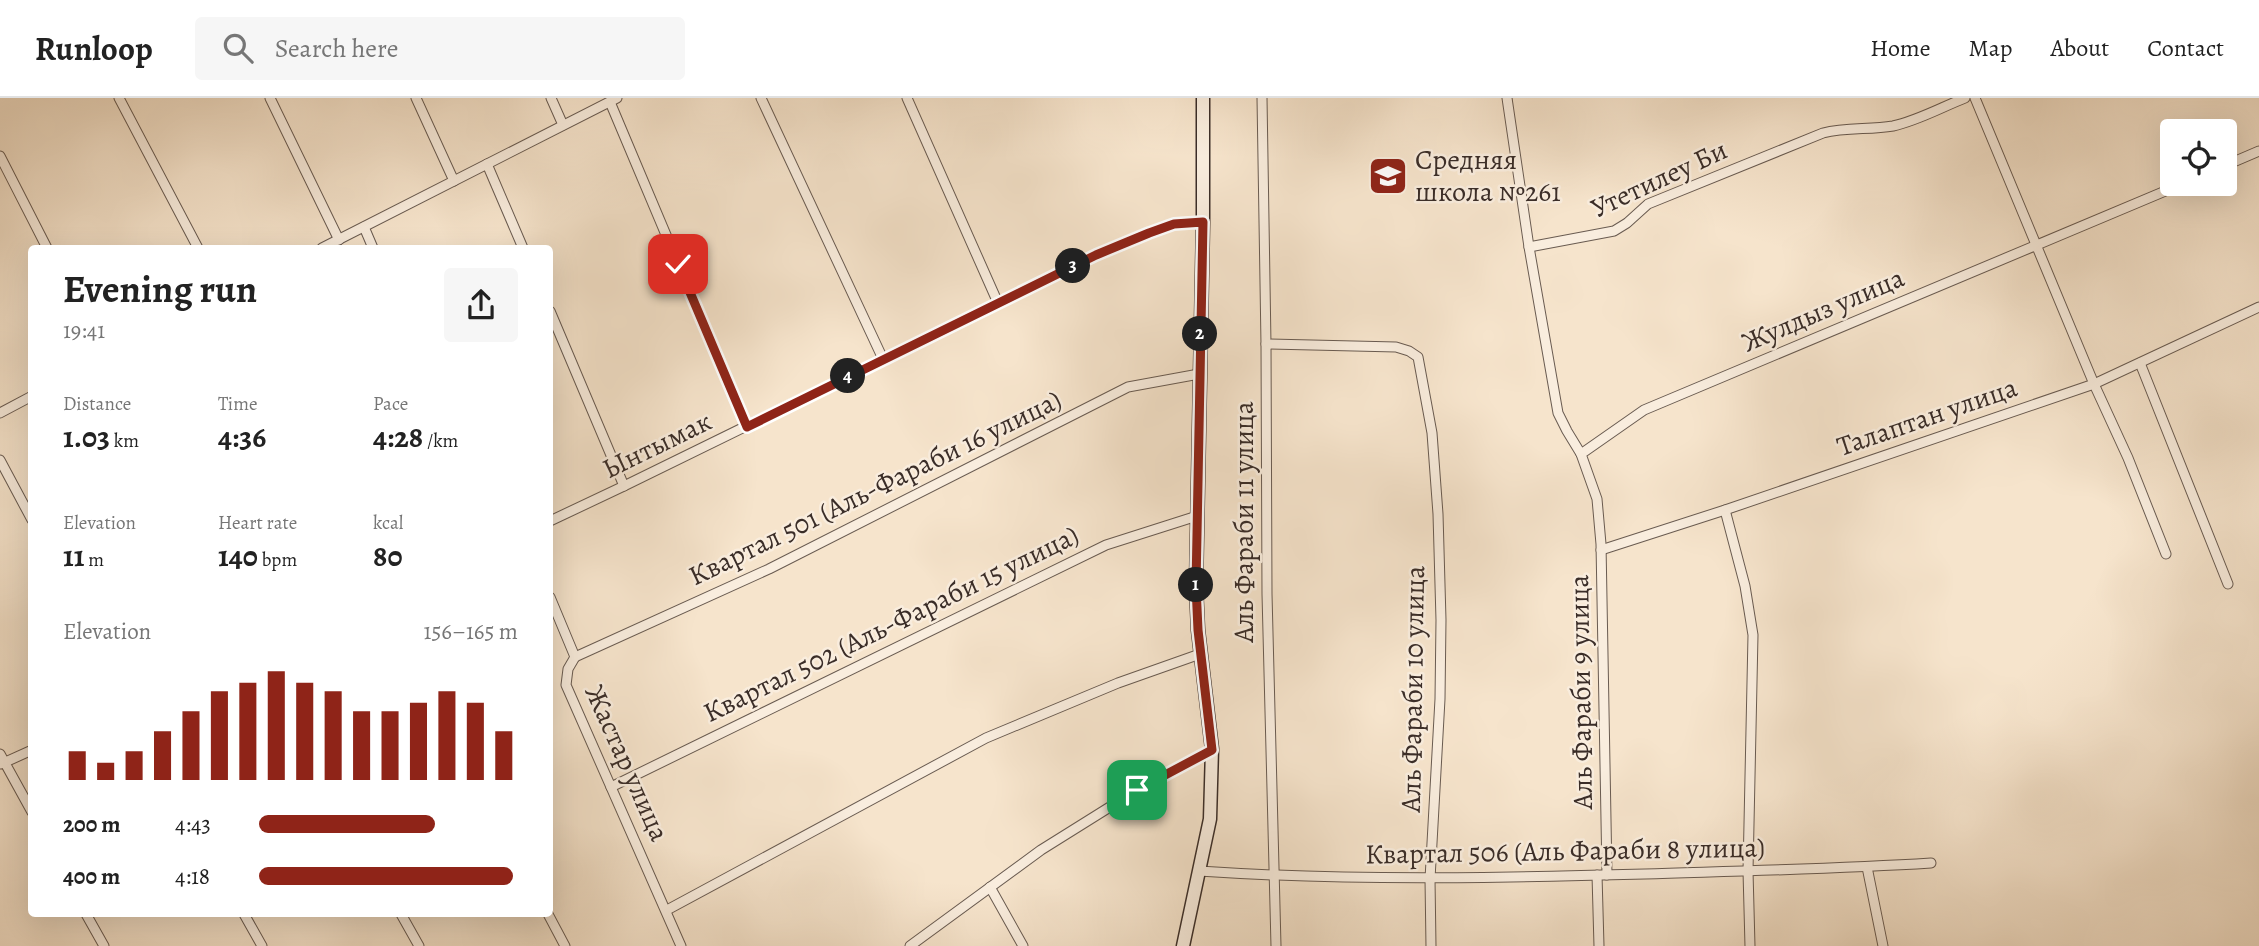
<!DOCTYPE html>
<meta charset="utf-8">
<style>
:root{--surface:#fff;--page:#f6f6f6;--text:#222;--muted:#767676;--line:#e0e0e0;--accent:#8f2418}
body{margin:0;font-family:Alegreya,serif;background:var(--page);color:var(--text);height:100vh;display:flex;flex-direction:column;font-size:26px;white-space:nowrap}
*{box-sizing:border-box;margin:0}
p{font-size:23px;color:var(--muted)}
.icon{flex:none;width:38px;height:38px;fill:none;stroke:currentColor;stroke-width:2;stroke-linecap:round;stroke-linejoin:round}
.map{position:relative;flex:1;overflow:hidden}
.side{position:absolute;left:28px;top:147px;width:525px;height:672px;display:flex;flex-direction:column;background:var(--surface);border-radius:7px;box-shadow:0 7px 28px #0002}
.side>*{flex:none}
.buttons{position:absolute;left:2160px;top:21px;display:grid;gap:14px}
.buttons a{display:grid;place-items:center;width:77px;height:77px;border-radius:7px;background:var(--surface);box-shadow:0 7px 28px #0002;font-size:35px}
.pin{position:absolute;display:grid;place-items:center;width:60px;height:60px;color:#fff;margin:-30px;border-radius:14px;box-shadow:0 4px 10px #0006}
.km{position:absolute;width:35px;height:35px;margin:-18px;border-radius:50%;background:#222;color:#fff;font-size:19px;line-height:35px;text-align:center}
.round{display:grid;place-items:center;flex:none;width:74px;height:74px;border-radius:7px;background:var(--page)}
.headline{display:flex;align-items:center;justify-content:space-between;height:119px;padding:0 35px}
h1{font-size:38px;font-weight:700;line-height:52px}
.stats{display:grid;grid-template-columns:repeat(3,1fr);gap:10px;height:119px;padding:7px 35px}
.stats div{display:grid;align-content:center}
.stats b{font-size:30px;font-weight:700}
.stats small{font-size:19px;font-weight:400}
.stats p{font-size:19px}
.chart{height:196px;padding:14px 35px}
.chart p{display:flex;justify-content:space-between}
.chart svg{width:100%;height:126px;margin-top:7px;stroke:var(--accent);stroke-width:6}
ul{padding:0 35px;list-style:none;font-size:23px}
li{display:grid;grid-template-columns:112px 84px 1fr;align-items:center;height:52px}
li i{height:18px;border-radius:9px;background:var(--accent)}
header{display:flex;align-items:center;gap:42px;box-sizing:border-box;height:98px;padding:0 35px;background:var(--surface);border-bottom:2px solid var(--line)}
header strong{font-size:33px}
nav{display:flex;gap:38px;margin-inline-start:auto;font-size:24px}
.search{width:490px;height:63px;background:var(--page);display:flex;align-items:center;gap:18px;box-sizing:border-box;padding:0 24px;border-radius:7px;color:var(--muted);font-size:26px}
.map>svg:first-child{display:block}
.lines{fill:none;stroke-linecap:round;stroke-linejoin:round}
.street-casing{stroke:#695b51;stroke-width:11}
.secondary-casing{stroke:#3a2d28;stroke-width:15}
.street{stroke:#f9edde;stroke-width:9}
.secondary{stroke:#f9edde;stroke-width:12}
.route-casing{stroke:#fff;stroke-width:14}
.route{stroke:#8f2418;stroke-width:9}
.labels{text-anchor:middle;dominant-baseline:central;stroke-width:5;stroke-linejoin:round;paint-order:stroke}
.poi-label{font-size:28px;fill:#3a2d28;stroke:#f9edde;text-anchor:start}
.street-label{font-size:28px;fill:#3a2d28;stroke:#f9edde}
</style>
<header>
<strong>Runloop</strong>
<div class="search"><svg class="icon" aria-label="search" viewBox="0 0 24 24"><circle cx="10" cy="10" r="6"/><path d="M15 15l6 6"/></svg>Search here</div>
<nav><a>Home</a><a>Map</a><a>About</a><a>Contact</a></nav>
</header>
<div class="map">
<svg width="2259" height="848" viewBox="0 0 2259 848">
<rect width="100%" height="100%" fill="#f6e4cc"/>
<filter id="stains"><feTurbulence type="fractalNoise" baseFrequency=".00286" numOctaves="4"/><feColorMatrix values="0 0 0 0 .2 0 0 0 0 .09 0 0 0 0 .02 0 0 0 .5 -.17"/></filter>
<radialGradient id="worn" r=".72"><stop offset=".6" stop-color="#630" stop-opacity="0"/><stop offset="1" stop-color="#630" stop-opacity=".3"/></radialGradient>
<g class="lines">
<g class="street-casing">
<g id="street">
<polyline points="119,0 198,150"/>
<polyline points="270,0 339,142"/>
<polyline points="416,0 454,83"/>
<polyline points="551,0 563,27"/>
<polyline points="761,0 883,261"/>
<polyline points="907,0 998,205"/>
<polyline points="1262,0 1266,246 1267,496 1276,848"/>
<polyline points="1507,0 1529,149 1558,315 1567,333 1581,356"/>
<polyline points="1975,0 2094,286 2128,360 2166,456"/>
<polyline points="610,4 747,329"/>
<polyline points="0,58 47,150"/>
<polyline points="487,66 523,150"/>
<polyline points="2224,68 2259,53"/>
<polyline points="364,129 373,150"/>
<path d="M1529,149L1614,133L1627,125L1648,106L1823,35C1846,29 1870,32 1893,28C1917,23 1942,9 1965,0"/>
<polyline points="322,150 617,0"/>
<polyline points="550,213 624,388"/>
<polyline points="1266,246 1396,249 1409,253 1418,259 1432,335 1438,416 1441,522 1440,601 1430,781 1431,848"/>
<polyline points="2140,265 2228,486"/>
<polyline points="0,315 32,298"/>
<polyline points="0,362 32,422"/>
<polyline points="1725,412 1745,488 1753,537 1748,773 1750,848"/>
<polyline points="550,423 624,388 1096,157 1149,135 1174,126 1203,124"/>
<polyline points="1601,452 1725,412 2094,286 2259,209"/>
<polyline points="550,499 575,559 568,571 566,587 681,848"/>
<polyline points="575,559 769,471 1128,289 1199,276"/>
<polyline points="0,656 32,714"/>
<polyline points="1,666 32,652"/>
<polyline points="611,689 1106,447 1197,418"/>
<polyline points="1867,769 1883,848"/>
<path d="M1199,773C1347,783 1496,780 1645,776C1740,773 1836,771 1931,765"/>
<polyline points="1597,777 1599,848"/>
<polyline points="1607,777 1601,446 1597,401 1581,356 1644,312 2182,86"/>
<polyline points="990,789 1023,848"/>
<polyline points="667,812 986,640 1118,585 1200,556"/>
<polyline points="86,816 104,848"/>
<polyline points="244,816 262,848"/>
<polyline points="401,816 419,848"/>
<polyline points="548,816 565,848"/>
<polyline points="910,848 1041,752 1137,692 1212,652"/>
</g>
</g>
<g class="secondary-casing">
<polyline id="secondary" points="1183,848 1210,721 1212,651 1198,532 1196,489 1203,124 1203,0"/>
</g>
<use href="#street" class="street"/>
<use href="#secondary" class="secondary"/>
</g>
<g class="lines">
<g class="route-casing">
<polyline id="route" points="678,166 747,329 1096,157 1149,135 1174,126 1203,124 1196,488 1198,532 1212,652 1137,692"/>
</g>
<use href="#route" class="route"/>
</g>
<defs>
<g id="school-square" transform="scale(2.0125)"><rect x="-9" y="-9" width="18" height="18" rx="4" fill="#8f2418" stroke="#f9edde"/><path d="M0-5L7-2L0 1L-7-2ZM-4 1L0 2.5L4 1V4Q0 6-4 4Z" fill="#fff"/></g>
</defs>
<g fill-rule="evenodd">
<use href="#school-square" x="1388" y="78"/>
</g>
<g class="labels">
<g class="poi-label">
<text x="1415" y="62">Средняя<tspan x="1415" dy="32">школа №261</tspan></text>
</g>
<g class="street-label">
<text transform="translate(1659 81) rotate(-25)">Утетилеу Би</text>
<text transform="translate(1823 212) rotate(-23)">Жулдыз улица</text>
<text transform="translate(1927 319) rotate(-19)">Талаптан улица</text>
<text transform="translate(657 347) rotate(-26)">Ынтымак</text>
<text transform="translate(875 390) rotate(-26)">Квартал 501 (Аль-Фараби 16 улица)</text>
<text transform="translate(1244 424) rotate(-90)">Аль Фараби 11 улица</text>
<text transform="translate(891 526) rotate(-26)">Квартал 502 (Аль-Фараби 15 улица)</text>
<text transform="translate(1413 591) rotate(-89)">Аль Фараби 10 улица</text>
<text transform="translate(1581 594) rotate(-91)">Аль Фараби 9 улица</text>
<text transform="translate(627 665) rotate(66)">Жастар улица</text>
<text transform="translate(1565 753) rotate(-1)">Квартал 506 (Аль Фараби 8 улица)</text>
</g>
</g>
<rect width="100%" height="100%" filter="url(#stains)"/>
<rect width="100%" height="100%" fill="url(#worn)"/>
</svg>
<div class="buttons">
<a><svg class="icon" aria-label="locate" viewBox="0 0 24 24"><circle cx="12" cy="12" r="6"/><path d="M12 2v4M12 18v4M2 12h4M18 12h4"/></svg></a>
</div>
<div class="pin" style="left:1137px;top:692px;background:#1e9e55"><svg class="icon" aria-label="arrive" viewBox="0 0 24 24"><path d="M6 21V4h12l-3 4 3 4H6"/></svg></div>
<div class="pin" style="left:678px;top:166px;background:#d93025"><svg class="icon" aria-label="check" viewBox="0 0 24 24"><path d="M5 12l5 5 9-10"/></svg></div>
<b class="km" style="left:1196px;top:487px">1</b>
<b class="km" style="left:1200px;top:236px">2</b>
<b class="km" style="left:1073px;top:168px">3</b>
<b class="km" style="left:848px;top:278px">4</b>
<section class="side">
<div class="headline"><div><h1>Evening run</h1><p>19:41</p></div><a class="round"><svg class="icon" aria-label="share" viewBox="0 0 24 24"><path d="M12 15V3M7 8l5-5 5 5M5 13v7h14v-7"/></svg></a></div>
<div class="stats">
<div><p>Distance</p><b>1.03<small> km</small></b></div>
<div><p>Time</p><b>4:36</b></div>
<div><p>Pace</p><b>4:28<small> /km</small></b></div>
</div>
<div class="stats">
<div><p>Elevation</p><b>11<small> m</small></b></div>
<div><p>Heart rate</p><b>140<small> bpm</small></b></div>
<div><p>kcal</p><b>80</b></div>
</div>
<div class="chart"><p><span>Elevation</span>156–165 m</p>
<svg viewBox="0 0 160 44" preserveAspectRatio="none"><path d="M5 44V34M15 44V38M25 44V34M35 44V27M45 44V20M55 44V13M65 44V10M75 44V6M85 44V10M95 44V13M105 44V20M115 44V20M125 44V17M135 44V13M145 44V17M155 44V27"/></svg>
</div>
<ul>
<li><b>200 m</b>4:43<i style="width:68%"></i></li>
<li><b>400 m</b>4:18<i style="width:98%"></i></li>
</ul>
</section>
</div>
